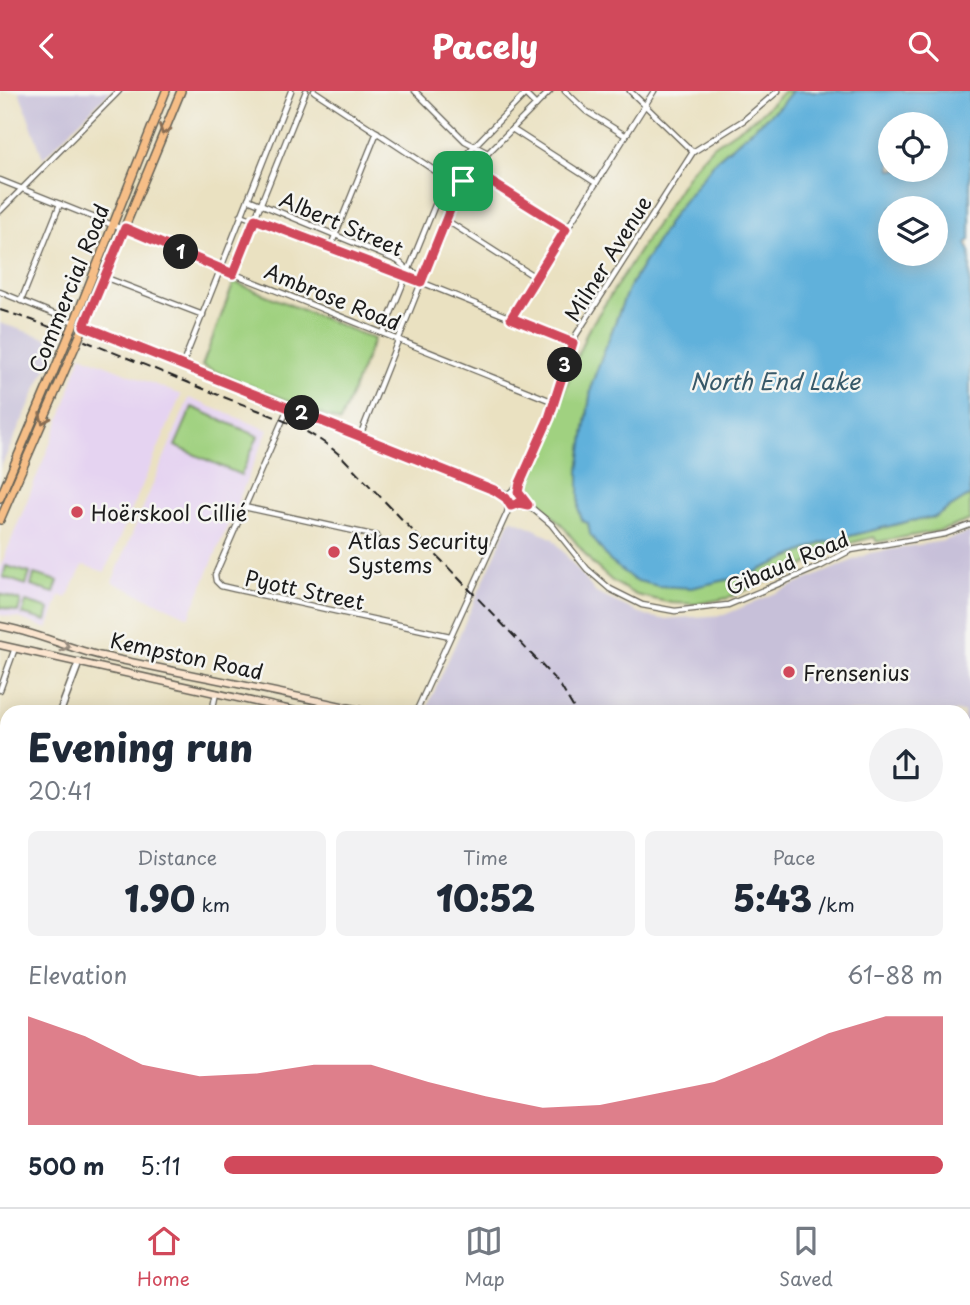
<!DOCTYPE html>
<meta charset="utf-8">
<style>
:root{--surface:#fff;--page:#f2f2f3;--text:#1f2937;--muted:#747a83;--line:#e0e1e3;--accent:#d1495b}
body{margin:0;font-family:"Playpen Sans",sans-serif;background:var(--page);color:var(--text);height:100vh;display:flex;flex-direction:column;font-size:26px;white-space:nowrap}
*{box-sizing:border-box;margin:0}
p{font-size:23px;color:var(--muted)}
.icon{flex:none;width:38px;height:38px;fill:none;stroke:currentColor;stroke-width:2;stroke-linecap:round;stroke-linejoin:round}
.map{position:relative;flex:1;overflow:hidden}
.panel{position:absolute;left:0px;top:614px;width:971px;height:502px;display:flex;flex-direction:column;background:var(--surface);border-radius:21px 21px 0 0;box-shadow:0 4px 18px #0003}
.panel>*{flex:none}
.controls{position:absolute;left:878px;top:21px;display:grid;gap:14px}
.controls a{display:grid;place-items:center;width:70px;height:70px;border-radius:50%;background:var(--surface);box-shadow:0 4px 18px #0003;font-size:35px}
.pin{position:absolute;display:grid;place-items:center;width:60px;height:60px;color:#fff;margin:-30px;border-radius:14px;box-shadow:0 4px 10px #0006}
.km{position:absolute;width:35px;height:35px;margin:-18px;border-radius:50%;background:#222;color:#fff;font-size:19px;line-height:35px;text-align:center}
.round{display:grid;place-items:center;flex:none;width:74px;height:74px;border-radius:37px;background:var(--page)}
.summary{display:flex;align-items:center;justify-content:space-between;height:119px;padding:0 28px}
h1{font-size:38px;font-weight:800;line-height:52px}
.figures{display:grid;grid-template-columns:repeat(3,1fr);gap:10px;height:119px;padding:7px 28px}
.figures div{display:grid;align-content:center;border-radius:10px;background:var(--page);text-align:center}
.figures b{font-size:35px;font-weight:800}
.figures small{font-size:19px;font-weight:400}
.figures p{font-size:19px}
.chart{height:196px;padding:14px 28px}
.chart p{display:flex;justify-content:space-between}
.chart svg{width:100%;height:126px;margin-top:7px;fill:var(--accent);opacity:.7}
ul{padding:0 28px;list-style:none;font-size:23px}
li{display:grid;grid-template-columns:112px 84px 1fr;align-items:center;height:52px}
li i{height:18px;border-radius:9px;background:var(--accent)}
header{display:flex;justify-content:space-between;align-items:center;height:91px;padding:0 28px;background:var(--accent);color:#fff;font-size:32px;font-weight:800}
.dock{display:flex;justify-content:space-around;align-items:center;height:98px;border-top:2px solid var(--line);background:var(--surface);font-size:19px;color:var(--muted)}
.dock a{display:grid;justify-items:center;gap:4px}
.dock .active{color:var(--accent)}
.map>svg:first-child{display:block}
.built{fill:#e5d3f1}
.industrial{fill:#c7c0d9}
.green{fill:#a0d180;stroke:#5e764e;stroke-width:2}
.water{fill:#60b1db;stroke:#3e667c;stroke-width:2;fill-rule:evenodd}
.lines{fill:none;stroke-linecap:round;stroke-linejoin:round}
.minor-casing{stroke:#646156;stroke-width:7}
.tertiary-casing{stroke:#646156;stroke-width:9}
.secondary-casing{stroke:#646156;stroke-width:9}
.primary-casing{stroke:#646156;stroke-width:10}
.minor{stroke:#fff;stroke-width:4.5}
.tertiary{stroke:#fff;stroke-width:6}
.secondary{stroke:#fbe5cf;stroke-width:6}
.primary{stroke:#f6be87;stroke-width:7}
.rail{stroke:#1c1c1c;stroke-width:2;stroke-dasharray:10 5;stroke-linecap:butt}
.primary-bridge-casing{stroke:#646156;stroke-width:10;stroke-linecap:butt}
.primary-bridge{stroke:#f6be87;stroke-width:7}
.oneway{stroke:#896d52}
.oneway2{stroke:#978b7e}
.route-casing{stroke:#fff;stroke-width:14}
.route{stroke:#d1495b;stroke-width:9}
.poi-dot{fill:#d1495b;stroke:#f6f6f2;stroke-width:2.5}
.labels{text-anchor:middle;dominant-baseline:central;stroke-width:5;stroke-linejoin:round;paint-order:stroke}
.street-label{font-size:21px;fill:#1c1c1c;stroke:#f6f6f2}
.poi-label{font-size:21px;fill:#1c1c1c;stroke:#f6f6f2;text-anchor:start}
.water-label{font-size:23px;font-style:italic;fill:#375868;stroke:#f6f6f2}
</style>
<header><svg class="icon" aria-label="back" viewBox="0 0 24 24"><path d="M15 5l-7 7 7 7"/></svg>Pacely<svg class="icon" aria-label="search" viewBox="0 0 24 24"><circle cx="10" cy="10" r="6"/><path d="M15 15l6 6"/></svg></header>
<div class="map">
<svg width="970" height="1116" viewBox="0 0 970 1116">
<rect width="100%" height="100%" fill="#f6f6f2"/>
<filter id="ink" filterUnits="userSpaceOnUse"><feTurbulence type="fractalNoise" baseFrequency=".0143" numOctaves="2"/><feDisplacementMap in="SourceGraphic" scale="14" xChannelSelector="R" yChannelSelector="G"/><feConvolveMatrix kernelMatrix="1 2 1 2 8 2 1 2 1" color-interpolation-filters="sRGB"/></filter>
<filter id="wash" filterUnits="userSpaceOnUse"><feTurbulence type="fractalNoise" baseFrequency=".00686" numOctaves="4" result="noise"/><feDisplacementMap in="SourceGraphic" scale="28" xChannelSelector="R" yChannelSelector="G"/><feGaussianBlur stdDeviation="1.57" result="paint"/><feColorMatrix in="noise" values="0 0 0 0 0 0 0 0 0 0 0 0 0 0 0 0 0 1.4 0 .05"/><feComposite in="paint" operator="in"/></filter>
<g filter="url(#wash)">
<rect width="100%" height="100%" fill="#eae1c1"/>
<g class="built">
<polygon points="81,264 181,304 105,481 83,474 67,507 60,504 48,538 19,527 0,524 0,477 64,318"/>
<polygon points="189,307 268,339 189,526 112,491"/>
</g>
<g class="industrial">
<polygon points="19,0 110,0 43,67"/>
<polygon points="0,232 58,251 0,378"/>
<polygon points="511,428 531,436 553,448 596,502 646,525 663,528 724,524 870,462 943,450 970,441 970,747 964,746 964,621 425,621"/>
<polygon points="964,772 970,773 970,1116 692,1116 698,1110 964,1110"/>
<polygon points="0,1062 7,1063 7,1110 99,1110 111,1116 0,1116"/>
<polygon points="234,1110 365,1110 361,1116 237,1116"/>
</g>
<g class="green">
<polygon points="784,0 792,0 780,15 716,69 673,124 628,198 592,292 579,379 579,419 582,430 748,484 822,452 910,430 935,426 970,404 970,429 943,439 877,451 874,446 836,456 805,474 728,507 696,513 671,512 636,504 612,490 592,472 562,434 544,417 528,406 527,395 547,353 564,300 587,241 691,79 712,56 759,24"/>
<polygon points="234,191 374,248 340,331 202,275"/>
<polygon points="192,316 258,345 241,384 175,355"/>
<polygon points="6,475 30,482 26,494 3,486"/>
<polygon points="34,483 58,490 54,502 31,495"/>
<polygon points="0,503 21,510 18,521 0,516"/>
<polygon points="26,511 49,518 46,530 22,523"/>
</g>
<path class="water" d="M792,0H970V149L966,152L970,161V404L935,426L910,430L822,452L748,484L691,497L658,495L634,489L610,470L590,443L588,432L582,430L579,419V379L592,292L628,198L673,124L716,69L780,15ZM891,33H936V79H891ZM891,117H936V163H891Z"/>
</g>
<g filter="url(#ink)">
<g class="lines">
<g class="minor-casing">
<g id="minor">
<polyline points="314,0 446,87"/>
<polyline points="415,0 465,50 488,62"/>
<polyline points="522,0 536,14"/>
<polyline points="565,0 586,20 626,45"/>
<polyline points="630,0 693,61"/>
<polyline points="512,38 596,92"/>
<polyline points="472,79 566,138"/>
<polyline points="0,89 554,311"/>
<polyline points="438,107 452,114"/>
<polyline points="248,108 398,170 408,179 423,185"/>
<polyline points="0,120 119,0"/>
<polyline points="241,124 406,185 573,252"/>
<polyline points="446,129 535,186"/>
<polyline points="330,157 377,41"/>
<polyline points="233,182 306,0"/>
<polyline points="104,186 203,224"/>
<polyline points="0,201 74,231"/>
<polyline points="21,210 60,113"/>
<polyline points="511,227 654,0"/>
<polyline points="84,235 507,403"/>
<polyline points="383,242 448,82 528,0"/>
<polyline points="182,275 291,0"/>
<polyline points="288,317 215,484 216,490 221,495 234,498 450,545"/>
<polyline points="360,345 460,94 488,62 550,0"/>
<polyline points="514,400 520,403 521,408 518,414 513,415 507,412 506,405 520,393"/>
<polyline points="518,401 549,327 576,244 693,61 744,29 778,0"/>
<polyline points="521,408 551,433 587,478 610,498 642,514 675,520 728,514 821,475 851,459 945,443 970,434"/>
<polyline points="244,416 377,445"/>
<polyline points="0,599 15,557"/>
<polyline points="212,621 216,602"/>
<polyline points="416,621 507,422 509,413"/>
<polyline points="0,661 7,664"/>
<polyline points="0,972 7,973"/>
<polyline points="0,1059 7,1060"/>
<polyline points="109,1110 121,1116"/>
<polyline points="92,1116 96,1110"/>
</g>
</g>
<g class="tertiary-casing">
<g id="tertiary">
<polyline points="60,621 79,571"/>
<polyline points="0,778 7,760"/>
</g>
</g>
<g class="secondary-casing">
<g id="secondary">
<path d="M0,535C35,541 67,557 102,565C191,584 280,601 369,621"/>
<polyline points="0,554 300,621"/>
<polyline points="964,751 970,752"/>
<polyline points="964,766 970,767"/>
</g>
</g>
<g class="primary-casing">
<g id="primary">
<polyline points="72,237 166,0"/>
<polyline points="81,242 181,0"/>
<polyline points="0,407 62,261"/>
<polyline points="0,429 71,265"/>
</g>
</g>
<use href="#minor" class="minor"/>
<use href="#tertiary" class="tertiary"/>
<use href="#secondary" class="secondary"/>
<use href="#primary" class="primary"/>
<g class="rail">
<path d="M0,219L32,229C93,253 155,278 216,303C260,321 309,334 344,368L537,569L560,594L576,621"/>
<polyline points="441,1110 443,1116"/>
</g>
<g class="primary-bridge-casing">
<g id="primary-bridge">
<polyline points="62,261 72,237"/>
<polyline points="71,265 81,242"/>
</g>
</g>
<use href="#primary-bridge" class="primary-bridge"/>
</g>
<defs><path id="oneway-chevron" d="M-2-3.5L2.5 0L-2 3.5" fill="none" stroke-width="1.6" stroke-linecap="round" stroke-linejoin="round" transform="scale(1.75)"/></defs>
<g class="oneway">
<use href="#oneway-chevron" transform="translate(164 39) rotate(111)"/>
<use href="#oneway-chevron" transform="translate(44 328) rotate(113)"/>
</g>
<use class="oneway2" href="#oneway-chevron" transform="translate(65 555) rotate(16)"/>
</g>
<g class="lines" filter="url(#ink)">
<g class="route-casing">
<polygon id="route" points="472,79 566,138 511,227 573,252 549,327 520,392 518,401 528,414 519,412 511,415 506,407 494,399 84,235 125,137 233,183 255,128 421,191 460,94"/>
</g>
<use href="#route" class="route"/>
</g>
<g class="poi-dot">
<circle cx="77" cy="421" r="7"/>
<circle cx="334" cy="461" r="7"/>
<circle cx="789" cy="581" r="7"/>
</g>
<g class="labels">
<g class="street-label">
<text transform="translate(342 132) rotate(23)">Albert Street</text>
<text transform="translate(607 167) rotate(-58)">Milner Avenue</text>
<text transform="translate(68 197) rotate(-68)">Commercial Road</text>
<text transform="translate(333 205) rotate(22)">Ambrose Road</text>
<text transform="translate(787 471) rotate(-23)">Gibaud Road</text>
<text transform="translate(305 498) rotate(12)">Pyott Street</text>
<text transform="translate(187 564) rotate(12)">Kempston Road</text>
</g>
<g class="poi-label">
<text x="91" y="421">Hoërskool Cillié</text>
<text x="348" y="449">Atlas Security<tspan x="348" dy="24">Systems</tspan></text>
<text x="803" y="581">Frensenius</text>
</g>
<g class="water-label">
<text x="775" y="289">North End Lake</text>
</g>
</g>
</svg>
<div class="controls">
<a><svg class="icon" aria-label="locate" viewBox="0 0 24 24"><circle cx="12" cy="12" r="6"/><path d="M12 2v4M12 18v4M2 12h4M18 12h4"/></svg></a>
<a><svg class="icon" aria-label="layers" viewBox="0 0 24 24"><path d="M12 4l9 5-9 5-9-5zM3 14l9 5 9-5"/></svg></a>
</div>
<div class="pin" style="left:463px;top:90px;background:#1e9e55"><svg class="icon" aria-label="arrive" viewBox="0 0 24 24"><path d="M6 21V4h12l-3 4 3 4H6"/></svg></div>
<b class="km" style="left:181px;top:161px">1</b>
<b class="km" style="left:302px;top:322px">2</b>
<b class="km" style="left:565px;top:274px">3</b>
<section class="panel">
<div class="summary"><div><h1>Evening run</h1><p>20:41</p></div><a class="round"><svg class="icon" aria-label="share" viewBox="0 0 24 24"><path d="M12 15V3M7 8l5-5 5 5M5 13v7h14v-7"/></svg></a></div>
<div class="figures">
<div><p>Distance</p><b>1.90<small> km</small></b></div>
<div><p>Time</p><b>10:52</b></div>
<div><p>Pace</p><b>5:43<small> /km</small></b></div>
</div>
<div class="chart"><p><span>Elevation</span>61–88 m</p>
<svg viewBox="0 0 160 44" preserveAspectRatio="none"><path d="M0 44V6L10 13L20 23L30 27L40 26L50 23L60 23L70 29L80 34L90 38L100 37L110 33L120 29L130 21L140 12L150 6L160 6V44z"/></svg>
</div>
<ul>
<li><b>500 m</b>5:11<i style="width:100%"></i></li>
</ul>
</section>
</div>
<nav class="dock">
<a class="active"><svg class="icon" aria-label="home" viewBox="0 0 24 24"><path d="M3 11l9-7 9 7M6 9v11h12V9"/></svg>Home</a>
<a><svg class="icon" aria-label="map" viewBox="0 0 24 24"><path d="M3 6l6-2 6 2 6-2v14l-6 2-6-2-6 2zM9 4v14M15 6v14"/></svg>Map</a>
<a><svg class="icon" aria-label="saved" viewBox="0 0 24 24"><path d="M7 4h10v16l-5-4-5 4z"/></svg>Saved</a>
</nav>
